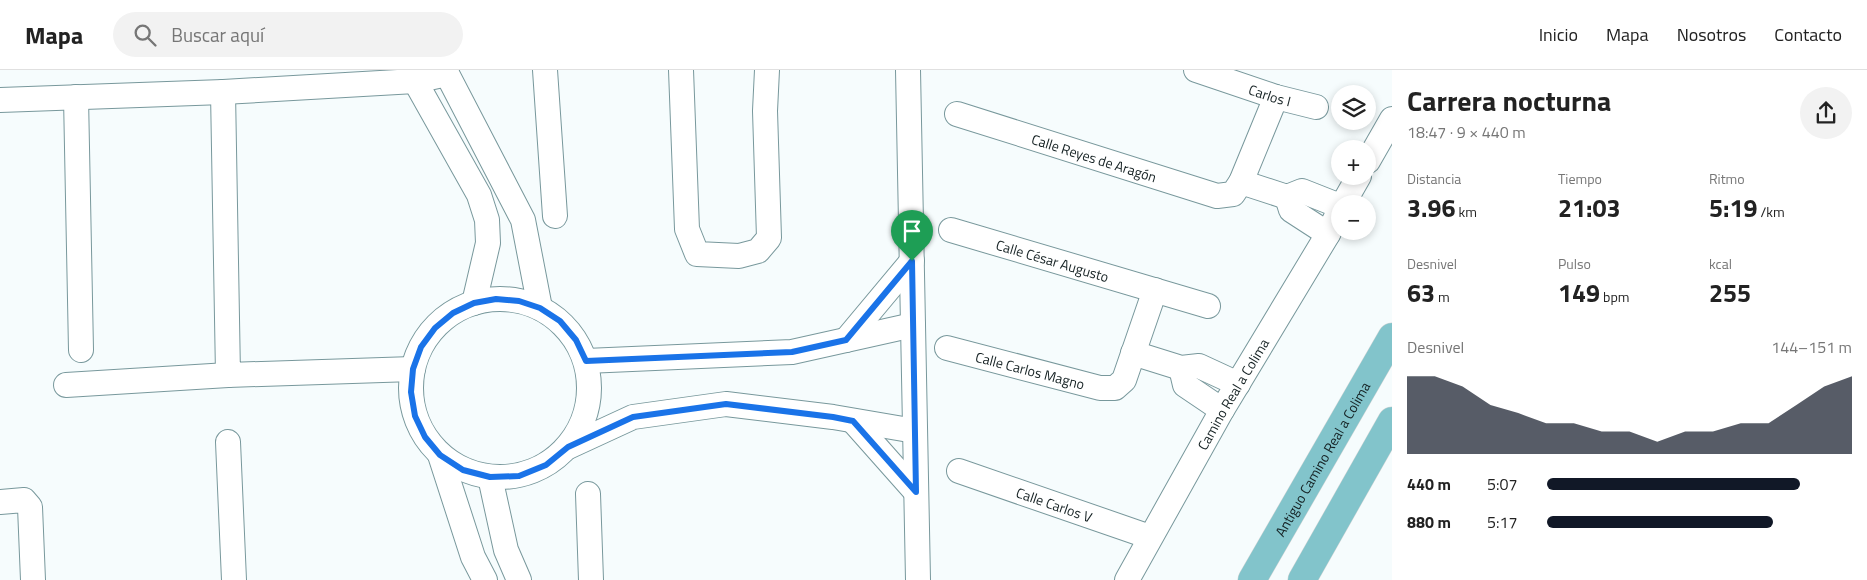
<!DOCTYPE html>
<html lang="es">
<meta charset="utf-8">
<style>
:root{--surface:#fff;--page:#f2f2f2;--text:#222;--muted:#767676;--line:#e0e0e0;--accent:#111827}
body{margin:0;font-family:"Titillium Web",sans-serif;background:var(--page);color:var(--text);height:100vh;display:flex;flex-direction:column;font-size:19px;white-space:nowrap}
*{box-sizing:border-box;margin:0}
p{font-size:16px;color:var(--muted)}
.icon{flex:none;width:28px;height:28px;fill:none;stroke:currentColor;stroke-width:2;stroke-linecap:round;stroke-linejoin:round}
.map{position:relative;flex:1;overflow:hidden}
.panel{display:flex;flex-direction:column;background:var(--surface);width:475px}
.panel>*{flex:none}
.controls{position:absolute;left:1331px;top:15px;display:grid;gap:10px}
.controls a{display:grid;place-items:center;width:45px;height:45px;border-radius:50%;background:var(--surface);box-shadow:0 2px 8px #0003;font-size:25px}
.pin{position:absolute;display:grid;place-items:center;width:42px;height:42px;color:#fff;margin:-51px -21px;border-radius:50% 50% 50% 0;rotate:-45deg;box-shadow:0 0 5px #0007}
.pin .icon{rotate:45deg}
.round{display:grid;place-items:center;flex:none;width:52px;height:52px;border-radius:26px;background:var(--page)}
.overview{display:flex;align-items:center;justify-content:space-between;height:85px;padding:0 15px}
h1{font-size:28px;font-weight:700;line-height:38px}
.figures{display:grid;grid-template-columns:repeat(3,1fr);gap:8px;height:85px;padding:5px 15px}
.figures div{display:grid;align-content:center}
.figures b{font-size:25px;font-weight:700}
.figures small{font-size:14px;font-weight:400}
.figures p{font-size:14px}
.chart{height:140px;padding:10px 15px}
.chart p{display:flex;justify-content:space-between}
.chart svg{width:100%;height:90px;margin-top:5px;fill:var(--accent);opacity:.7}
ul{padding:0 15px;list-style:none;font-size:16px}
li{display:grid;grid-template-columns:80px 60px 1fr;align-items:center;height:38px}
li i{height:12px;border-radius:6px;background:var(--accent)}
header{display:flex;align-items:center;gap:30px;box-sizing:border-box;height:70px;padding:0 25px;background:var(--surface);border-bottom:1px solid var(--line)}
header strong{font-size:24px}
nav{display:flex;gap:28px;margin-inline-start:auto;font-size:18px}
.search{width:350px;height:45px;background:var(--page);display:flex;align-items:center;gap:12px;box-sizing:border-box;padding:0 18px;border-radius:28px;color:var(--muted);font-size:19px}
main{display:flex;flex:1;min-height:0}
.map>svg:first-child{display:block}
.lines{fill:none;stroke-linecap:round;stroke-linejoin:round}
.minor-casing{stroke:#78989c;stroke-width:26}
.major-casing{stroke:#d5d7d7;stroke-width:29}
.minor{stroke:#fff;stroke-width:24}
.major{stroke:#82c4cb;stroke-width:28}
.route-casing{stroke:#fff;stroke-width:10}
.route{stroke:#1a73e8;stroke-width:6}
.labels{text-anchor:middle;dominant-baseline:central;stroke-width:5;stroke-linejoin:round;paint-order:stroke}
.street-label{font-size:14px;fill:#142022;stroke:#fff}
</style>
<header>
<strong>Mapa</strong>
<div class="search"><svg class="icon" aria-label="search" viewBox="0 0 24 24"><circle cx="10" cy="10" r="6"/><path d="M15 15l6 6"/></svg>Buscar aquí</div>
<nav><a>Inicio</a><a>Mapa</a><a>Nosotros</a><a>Contacto</a></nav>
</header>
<main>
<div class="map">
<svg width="1392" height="510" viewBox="0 0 1392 510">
<rect width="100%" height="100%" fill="#f6fcfd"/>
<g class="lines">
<g class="minor-casing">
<g id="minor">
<polyline points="411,0 415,11 479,125 487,150 488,173 474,233"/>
<polyline points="445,0 523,150 540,238"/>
<polyline points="545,0 555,146"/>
<polyline points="681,0 687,159 697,184 739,186 758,181 769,168 765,41 767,0"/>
<polyline points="908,0 918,510"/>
<path id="s1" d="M1196,0L1276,27L1316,37"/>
<polyline points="223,22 228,305 413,299"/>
<polyline points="76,27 81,280"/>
<polyline points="0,30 223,22 415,11 447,4"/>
<path id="s2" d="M957,44L1217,126L1233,124L1241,112L1276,27"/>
<polyline points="1368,91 1392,49"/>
<polyline points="1241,112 1287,127 1302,121 1340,136"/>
<polyline points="1287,127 1291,140 1328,164"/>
<polyline points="1343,134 1359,106"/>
<path id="s3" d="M951,160L1208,236"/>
<circle cx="500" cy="318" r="89"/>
<polyline points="846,270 912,191"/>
<path id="s4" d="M947,278L1100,318H1115L1124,310L1155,220"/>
<polyline points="1133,283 1181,298 1199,296 1238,314"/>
<polyline points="586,291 792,282 913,255"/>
<polyline points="1181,298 1185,315 1222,340"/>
<polyline points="66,315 228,305"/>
<polyline points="853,351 916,422"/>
<polyline points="228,372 234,510"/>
<polyline points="568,377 633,347 726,334 833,347 915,361"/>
<polyline points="440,385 473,487 485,510"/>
<path id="s5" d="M959,401L1150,467"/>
<polyline points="490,407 506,480 519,510"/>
<polyline points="588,424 591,510"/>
<polyline points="0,432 24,430 30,437 33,510"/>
<path id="s6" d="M1127,510L1222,340L1328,164L1340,139"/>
</g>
</g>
<g class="major-casing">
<g id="major">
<path id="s7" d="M1252,510L1392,267"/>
<polyline points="1302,510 1392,351"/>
</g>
</g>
<use href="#minor" class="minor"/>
<use href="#major" class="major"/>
</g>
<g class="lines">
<g class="route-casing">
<polygon id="route" points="912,191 916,422 853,351 833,347 726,334 633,347 568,377 546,395 519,406 490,407 463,400 440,385 425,367 415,346 411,322 413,299 421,277 435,258 453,243 474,233 496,229 519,231 540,238 560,251 576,270 586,291 792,282 846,270"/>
</g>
<use href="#route" class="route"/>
</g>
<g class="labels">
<g class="street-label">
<text stroke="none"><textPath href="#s1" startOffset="78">Carlos I</textPath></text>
<text stroke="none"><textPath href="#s2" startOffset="144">Calle Reyes de Aragón</textPath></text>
<text stroke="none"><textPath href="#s3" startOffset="106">Calle César Augusto</textPath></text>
<text stroke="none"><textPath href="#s4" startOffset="86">Calle Carlos Magno</textPath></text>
<text stroke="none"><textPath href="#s6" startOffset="214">Camino Real a Colima</textPath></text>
<text stroke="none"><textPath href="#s7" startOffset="140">Antiguo Camino Real a Colima</textPath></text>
<text stroke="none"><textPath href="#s5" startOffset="101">Calle Carlos V</textPath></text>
</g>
</g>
</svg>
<div class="controls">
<a><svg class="icon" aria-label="layers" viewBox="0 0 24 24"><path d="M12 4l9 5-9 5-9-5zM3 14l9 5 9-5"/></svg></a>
<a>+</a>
<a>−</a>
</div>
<div class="pin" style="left:912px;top:191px;background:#1e9e55"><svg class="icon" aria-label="arrive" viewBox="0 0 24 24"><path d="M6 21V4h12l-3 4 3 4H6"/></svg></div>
</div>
<section class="panel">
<div class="overview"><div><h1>Carrera nocturna</h1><p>18:47 · 9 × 440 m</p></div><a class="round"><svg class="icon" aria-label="share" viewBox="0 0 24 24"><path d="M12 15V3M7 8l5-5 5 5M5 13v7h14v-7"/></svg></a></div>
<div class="figures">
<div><p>Distancia</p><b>3.96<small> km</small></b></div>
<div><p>Tiempo</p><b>21:03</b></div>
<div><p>Ritmo</p><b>5:19<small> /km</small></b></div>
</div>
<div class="figures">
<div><p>Desnivel</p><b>63<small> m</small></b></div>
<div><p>Pulso</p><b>149<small> bpm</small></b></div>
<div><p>kcal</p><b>255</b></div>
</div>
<div class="chart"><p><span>Desnivel</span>144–151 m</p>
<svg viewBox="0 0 160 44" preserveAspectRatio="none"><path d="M0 44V6L10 6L20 11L30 20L40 24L50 29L60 29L70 33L80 33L90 38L100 33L110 33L120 29L130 29L140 20L150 11L160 6V44z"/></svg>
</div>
<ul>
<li><b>440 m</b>5:07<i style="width:83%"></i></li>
<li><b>880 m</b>5:17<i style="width:74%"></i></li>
</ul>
</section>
</main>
